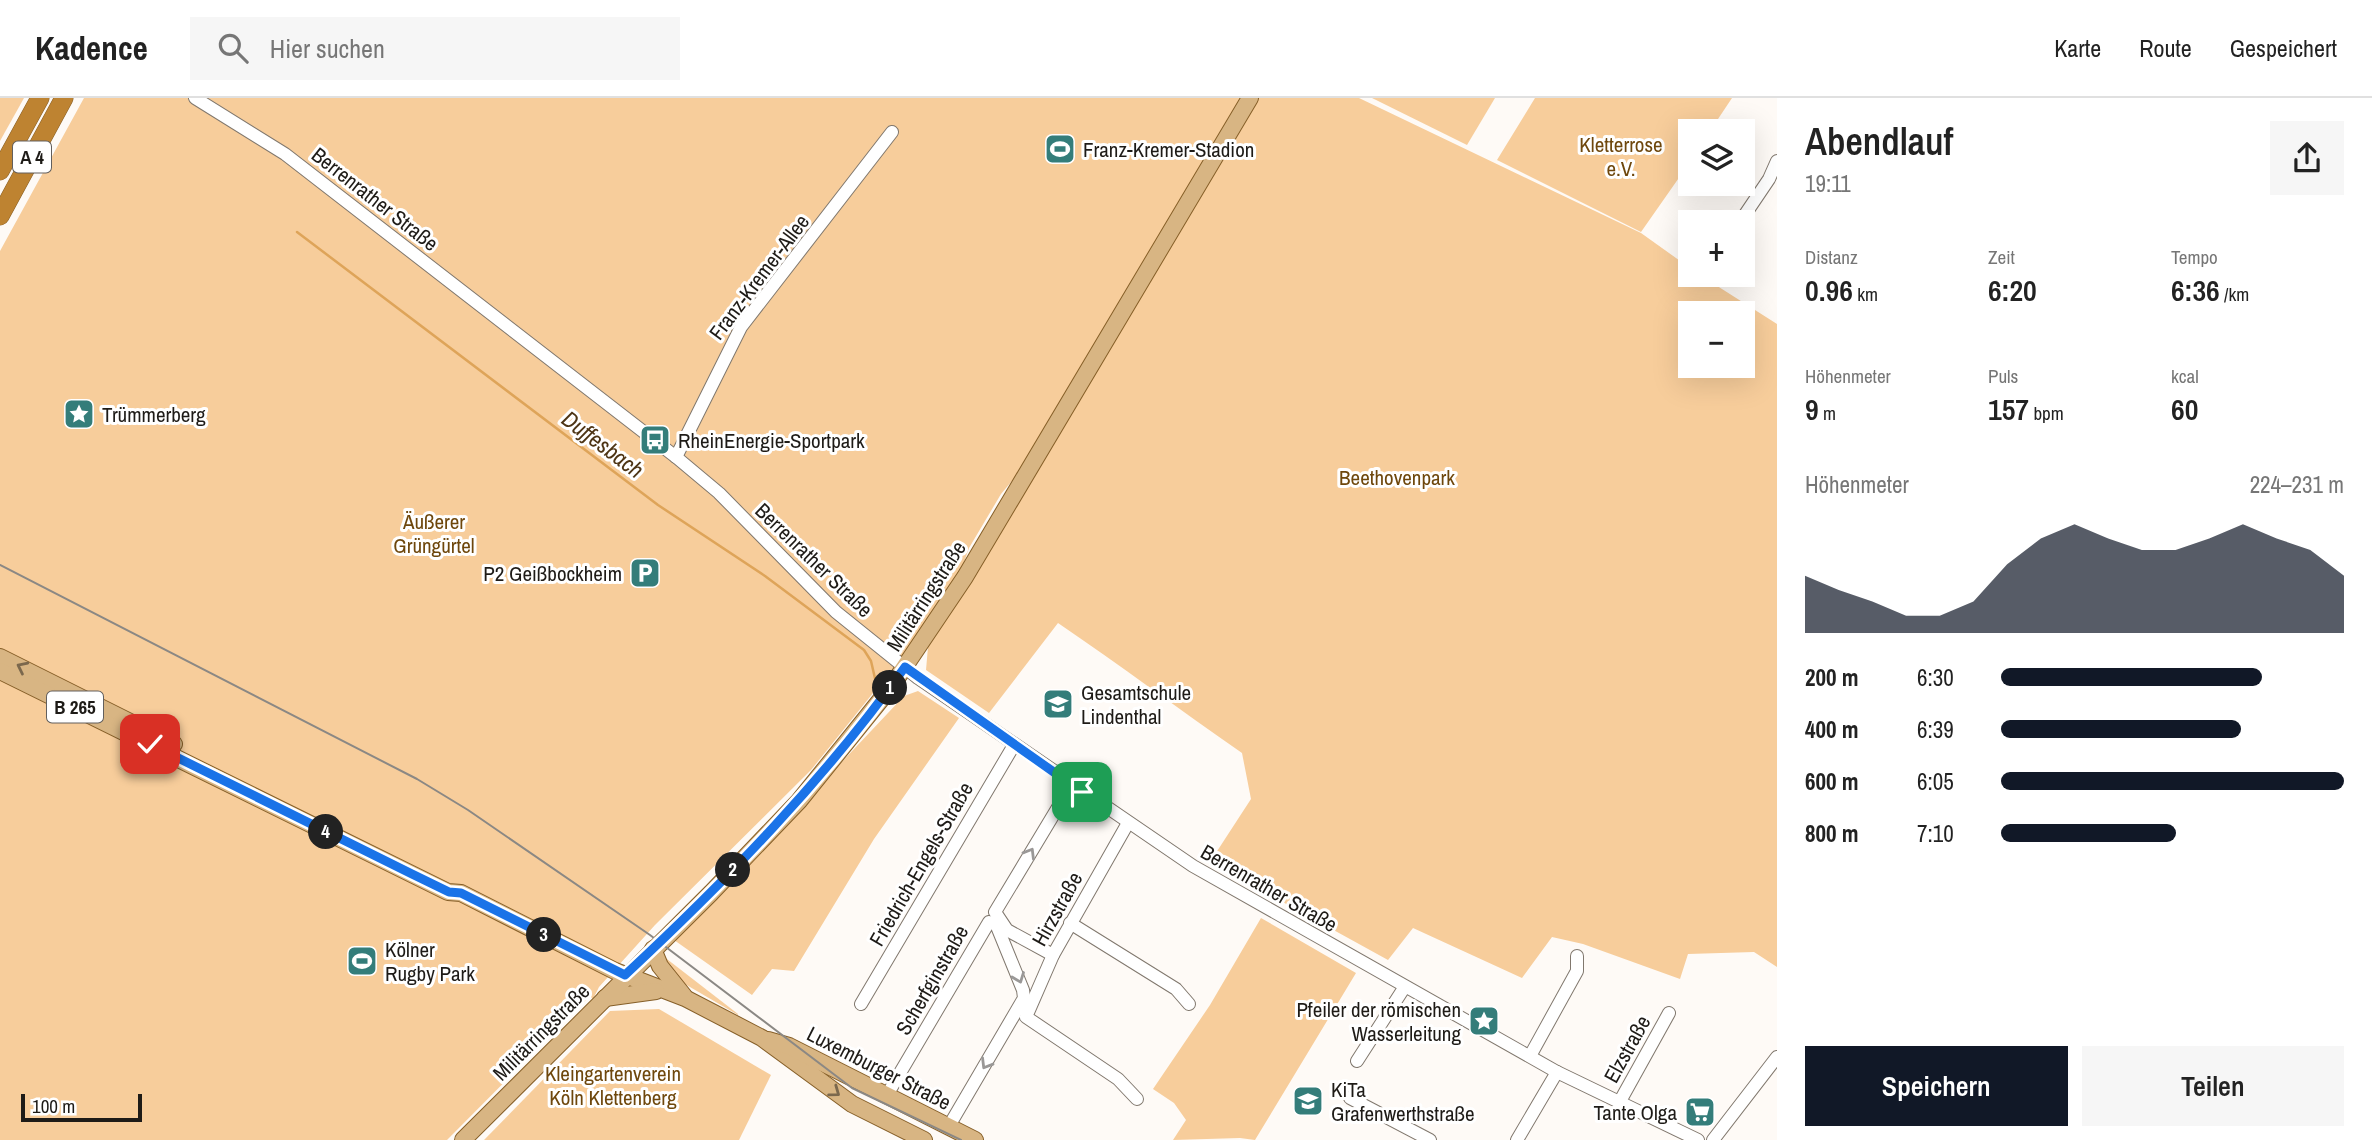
<!DOCTYPE html>
<html lang="de">
<meta charset="utf-8">
<style>
:root{--surface:#fff;--page:#f6f6f6;--text:#222;--muted:#767676;--line:#e0e0e0;--accent:#111827}
body{margin:0;font-family:"Archivo Narrow",sans-serif;background:var(--page);color:var(--text);height:100vh;display:flex;flex-direction:column;font-size:26px;white-space:nowrap}
*{box-sizing:border-box;margin:0}
p{font-size:23px;color:var(--muted)}
.icon{flex:none;width:38px;height:38px;fill:none;stroke:currentColor;stroke-width:2;stroke-linecap:round;stroke-linejoin:round}
.map{position:relative;flex:1;overflow:hidden}
.side{display:flex;flex-direction:column;background:var(--surface);width:595px}
.side>*{flex:none}
.controls{position:absolute;left:1678px;top:21px;display:grid;gap:14px}
.controls a{display:grid;place-items:center;width:77px;height:77px;border-radius:0px;background:var(--surface);box-shadow:0 7px 28px #0002;font-size:35px}
.scale{position:absolute;left:21px;bottom:18px;width:121px;box-sizing:border-box;padding-left:7px;border:4px solid #1e1b17;border-top:0;font-size:19px;line-height:24px;white-space:nowrap;color:#1e1b17;-webkit-text-stroke:5px #fff;paint-order:stroke}
.pin{position:absolute;display:grid;place-items:center;width:60px;height:60px;color:#fff;margin:-30px;border-radius:14px;box-shadow:0 4px 10px #0006}
.km{position:absolute;width:35px;height:35px;margin:-18px;border-radius:50%;background:#222;color:#fff;font-size:19px;line-height:35px;text-align:center}
.round{display:grid;place-items:center;flex:none;width:74px;height:74px;border-radius:0px;background:var(--page)}
.summary{display:flex;align-items:center;justify-content:space-between;height:119px;padding:0 28px}
h1{font-size:38px;font-weight:600;line-height:52px}
.stats{display:grid;grid-template-columns:repeat(3,1fr);gap:10px;height:119px;padding:7px 28px}
.stats div{display:grid;align-content:center}
.stats b{font-size:30px;font-weight:600}
.stats small{font-size:19px;font-weight:400}
.stats p{font-size:19px}
.chart{height:196px;padding:14px 28px}
.chart p{display:flex;justify-content:space-between}
.chart svg{width:100%;height:126px;margin-top:7px;fill:var(--accent);opacity:.7}
.action{display:flex;gap:14px;margin-top:auto;padding:14px 28px}
.action a{flex:1;height:80px;border-radius:0px;background:var(--accent);color:#fff;font-size:28px;font-weight:600;line-height:80px;text-align:center}
.action a+a{background:var(--page);color:var(--text)}
ul{padding:0 28px;list-style:none;font-size:23px}
li{display:grid;grid-template-columns:112px 84px 1fr;align-items:center;height:52px}
li i{height:18px;border-radius:9px;background:var(--accent)}
header{display:flex;align-items:center;gap:42px;box-sizing:border-box;height:98px;padding:0 35px;background:var(--surface);border-bottom:2px solid var(--line)}
header strong{font-size:33px}
nav{display:flex;gap:38px;margin-inline-start:auto;font-size:24px}
.search{width:490px;height:63px;background:var(--page);display:flex;align-items:center;gap:18px;box-sizing:border-box;padding:0 24px;border-radius:0px;color:var(--muted);font-size:26px}
main{display:flex;flex:1;min-height:0}
.map>svg:first-child{display:block}
.green{fill:#f7cd9b;fill-rule:evenodd}
.lines{fill:none;stroke-linecap:round;stroke-linejoin:round}
.stream{stroke:#dea459;stroke-width:2.5}
.minor-casing{stroke:#81786e;stroke-width:14}
.major-casing{stroke:#865f28;stroke-width:18}
.highway-casing{stroke:#865f28;stroke-width:19}
.minor{stroke:#fff;stroke-width:12}
.major{stroke:#d8b583;stroke-width:16}
.highway{stroke:#be8331;stroke-width:18}
.tram{stroke:#8b8884;stroke-width:2}
.oneway{stroke:#7b684d}
.oneway2{stroke:#9a9897}
.route-casing{stroke:#fff;stroke-width:14}
.route{stroke:#1a73e8;stroke-width:9}
.labels{text-anchor:middle;dominant-baseline:central;stroke-width:6;stroke-linejoin:round;paint-order:stroke}
.shield{fill:#fff;stroke:#625f5d;stroke-width:2}
.shield-label{font-size:19px;font-weight:bold;fill:#1e1b17}
.park-label{font-size:21px;fill:#6e470c;stroke:#fff}
.poi-label{font-size:21px;fill:#1e1b17;stroke:#fff;text-anchor:start}
.street-label{font-size:21px;fill:#1e1b17;stroke:#fff}
.water-label{font-size:23px;font-style:italic;fill:#4e3515;stroke:#fff}
</style>
<header>
<strong>Kadence</strong>
<div class="search"><svg class="icon" aria-label="search" viewBox="0 0 24 24"><circle cx="10" cy="10" r="6"/><path d="M15 15l6 6"/></svg>Hier suchen</div>
<nav><a>Karte</a><a>Route</a><a>Gespeichert</a></nav>
</header>
<main>
<div class="map">
<svg width="1777" height="1042" viewBox="0 0 1777 1042">
<rect width="100%" height="100%" fill="#fefaf6"/>
<g class="green">
<polygon points="0,0 24,0 0,43"/>
<polygon points="84,0 1244,0 1022,371 1001,396 969,450 961,473 915,543 811,672 655,827 599,889 593,901 590,898 447,1042 0,1042 0,153"/>
<path d="M1256,0H1359L1641,135L1690,170V177H1700L1777,226V869L1754,854L1688,856L1680,881L1583,846L1552,839L1522,880L1413,830L1388,862L1210,764L1251,701L1242,655C1180,612 1120,567 1058,525L989,615L926,572L928,549ZM1690,215H1743V268H1690Z"/>
<polygon points="1372,0 1495,0 1467,47"/>
<polygon points="1535,0 1732,0 1710,33 1690,33 1690,64 1641,134 1497,62"/>
<polygon points="918,593 959,620 874,741 794,873 772,871 752,897 674,842 904,598"/>
<polygon points="1261,820 1356,875 1255,1042 1240,1040 1173,1042 1186,1022 1174,1005 1153,991 1210,907"/>
<polygon points="663,858 738,916 738,917 678,882 670,874"/>
<polygon points="659,911 771,977 739,1042 484,1042 610,913"/>
</g>
<g class="lines">
<polyline class="stream" points="297,134 658,407 765,478 864,552 871,563 877,589"/>
<g class="minor-casing">
<g id="minor">
<polyline points="195,0 285,56 676,359 719,395 836,514 918,580 1193,768 1557,974 1698,1042"/>
<polyline points="1740,124 1769,81 1777,63"/>
<polyline points="676,359 741,229 892,34"/>
<polyline points="1128,725 1053,857 1026,919 1118,981 1137,1001"/>
<polyline points="1070,825 1176,891 1189,906"/>
<polyline points="1053,857 1007,832 995,814 1072,686"/>
<polyline points="861,906 1014,647"/>
<polyline points="1530,958 1577,873 1577,858"/>
<polyline points="1357,963 1404,890"/>
<polyline points="887,997 989,824 996,826 1023,892 1024,900 949,1028"/>
<polyline points="1350,1000 1430,1042"/>
<polyline points="1619,1005 1669,915"/>
<polyline points="1517,1042 1557,974"/>
<polyline points="1713,1042 1777,959"/>
</g>
</g>
<g class="major-casing">
<g id="major">
<polyline points="0,559 174,646"/>
<polyline points="0,573 448,794 461,795 615,873 685,900 762,940 852,1006 924,1042"/>
<polyline points="653,851 660,868 684,898"/>
<polyline points="605,900 656,893"/>
<polyline points="768,942 789,948 975,1042"/>
<polyline points="463,1042 711,795 799,703 891,589 965,479 1250,0"/>
</g>
</g>
<g class="highway-casing">
<g id="highway">
<polyline points="0,73 40,0"/>
<polyline points="0,118 64,0"/>
</g>
</g>
<use href="#minor" class="minor"/>
<use href="#major" class="major"/>
<use href="#highway" class="highway"/>
<polyline class="tram" points="0,467 417,681 468,712 650,837 852,990 961,1042"/>
</g>
<defs><path id="oneway-chevron" d="M-2-3.5L2.5 0L-2 3.5" fill="none" stroke-width="1.6" stroke-linecap="round" stroke-linejoin="round" transform="scale(1.75)"/></defs>
<g class="oneway">
<use href="#oneway-chevron" transform="translate(22 569) rotate(-154)"/>
<use href="#oneway-chevron" transform="translate(835 994) rotate(36)"/>
</g>
<g class="oneway2">
<use href="#oneway-chevron" transform="translate(1030 755) rotate(-59)"/>
<use href="#oneway-chevron" transform="translate(1019 880) rotate(69)"/>
<use href="#oneway-chevron" transform="translate(986 966) rotate(121)"/>
</g>
<g class="lines">
<g class="route-casing">
<path id="route" d="M150,646L412,776L449,794L461,795L625,877C727,782 824,682 905,569L1082,694"/>
</g>
<use href="#route" class="route"/>
</g>
<defs>
<g id="stadium-square" transform="scale(1.575)"><rect x="-9" y="-9" width="18" height="18" rx="4" fill="#347d7a" stroke="#fff"/><path d="M0-5a6.5 5 0 1 0 0 10a6.5 5 0 1 0 0-10ZM-3.5-1.8h7v3.6h-7Z" fill="#fff"/></g>
<g id="sight-square" transform="scale(1.575)"><rect x="-9" y="-9" width="18" height="18" rx="4" fill="#347d7a" stroke="#fff"/><path d="M0-6L1.8-2.2L6-1.7L2.9 1.2L3.7 5.4L0 3.3L-3.7 5.4L-2.9 1.2L-6-1.7L-1.8-2.2Z" fill="#fff"/></g>
<g id="bus-square" transform="scale(1.575)"><rect x="-9" y="-9" width="18" height="18" rx="4" fill="#347d7a" stroke="#fff"/><path d="M-5-6H5V4H4V6H2V4H-2V6H-4V4H-5ZM-3.5-4V0h7V-4ZM-3.5 1.2v1.5H-2V1.2ZM2 1.2v1.5H3.5V1.2Z" fill="#fff"/></g>
<g id="parking-square" transform="scale(1.575)"><rect x="-9" y="-9" width="18" height="18" rx="4" fill="#347d7a" stroke="#fff"/><path d="M-3.5-5.5H1a3.5 3.5 0 0 1 0 7H-1V5.5H-3.5ZM-1-3.4V-.6H.8a1.4 1.4 0 0 0 0-2.8Z" fill="#fff"/></g>
<g id="school-square" transform="scale(1.575)"><rect x="-9" y="-9" width="18" height="18" rx="4" fill="#347d7a" stroke="#fff"/><path d="M0-5L7-2L0 1L-7-2ZM-4 1L0 2.5L4 1V4Q0 6-4 4Z" fill="#fff"/></g>
<g id="supermarket-square" transform="scale(1.575)"><rect x="-9" y="-9" width="18" height="18" rx="4" fill="#347d7a" stroke="#fff"/><path d="M-6-5.5h2.5l.6 2H6L4.5 2H-2.5L-4.4-4H-6ZM-1.5 3.2a1.3 1.3 0 1 0 .1 0ZM3 3.2a1.3 1.3 0 1 0 .1 0Z" fill="#fff"/></g>
</defs>
<g fill-rule="evenodd">
<use href="#stadium-square" x="1060" y="51"/>
<use href="#sight-square" x="79" y="316"/>
<use href="#bus-square" x="655" y="342"/>
<use href="#parking-square" x="645" y="475"/>
<use href="#school-square" x="1058" y="606"/>
<use href="#stadium-square" x="362" y="863"/>
<use href="#sight-square" x="1484" y="923"/>
<use href="#school-square" x="1308" y="1003"/>
<use href="#supermarket-square" x="1700" y="1014"/>
</g>
<g class="labels">
<g class="shield">
<rect x="13" y="43.5" width="38" height="31" rx="5"/>
<rect x="47" y="593.5" width="56" height="31" rx="5"/>
</g>
<g class="shield-label">
<text x="32" y="59">A 4</text>
<text x="75" y="609">B 265</text>
</g>
<g class="park-label">
<text x="1621" y="46">Kletterrose<tspan x="1621" dy="24">e.V.</tspan></text>
<text x="1397" y="379">Beethovenpark</text>
<text x="434" y="423">Äußerer<tspan x="434" dy="24">Grüngürtel</tspan></text>
<text x="613" y="975">Kleingartenverein<tspan x="613" dy="24">Köln Klettenberg</tspan></text>
</g>
<g class="poi-label">
<text x="1083" y="51">Franz-Kremer-Stadion</text>
<text x="102" y="316">Trümmerberg</text>
<text x="678" y="342">RheinEnergie-Sportpark</text>
<text x="622" y="475" text-anchor="end">P2 Geißbockheim</text>
<text x="1081" y="594">Gesamtschule<tspan x="1081" dy="24">Lindenthal</tspan></text>
<text x="385" y="851">Kölner<tspan x="385" dy="24">Rugby Park</tspan></text>
<text x="1461" y="911" text-anchor="end">Pfeiler der römischen<tspan x="1461" dy="24">Wasserleitung</tspan></text>
<text x="1331" y="991">KiTa<tspan x="1331" dy="24">Grafenwerthstraße</tspan></text>
<text x="1677" y="1014" text-anchor="end">Tante Olga</text>
</g>
<g class="street-label">
<text transform="translate(375 101) rotate(38)">Berrenrather Straße</text>
<text transform="translate(759 179) rotate(-53)">Franz-Kremer-Allee</text>
<text transform="translate(814 462) rotate(44)">Berrenrather Straße</text>
<text transform="translate(926 498) rotate(-57)">Militärringstraße</text>
<text transform="translate(921 766) rotate(-60)">Friedrich-Engels-Straße</text>
<text transform="translate(1269 790) rotate(30)">Berrenrather Straße</text>
<text transform="translate(1057 811) rotate(-61)">Hirzstraße</text>
<text transform="translate(932 882) rotate(-60)">Scherfginstraße</text>
<text transform="translate(541 934) rotate(-45)">Militärringstraße</text>
<text transform="translate(1627 951) rotate(-61)">Elzstraße</text>
<text transform="translate(879 970) rotate(27)">Luxemburger Straße</text>
</g>
<g class="water-label">
<text transform="translate(603 346) rotate(37)">Duffesbach</text>
</g>
</g>
</svg>
<div class="controls">
<a><svg class="icon" aria-label="layers" viewBox="0 0 24 24"><path d="M12 4l9 5-9 5-9-5zM3 14l9 5 9-5"/></svg></a>
<a>+</a>
<a>−</a>
</div>
<div class="scale">100 m</div>
<div class="pin" style="left:1082px;top:694px;background:#1e9e55"><svg class="icon" aria-label="arrive" viewBox="0 0 24 24"><path d="M6 21V4h12l-3 4 3 4H6"/></svg></div>
<div class="pin" style="left:150px;top:646px;background:#d93025"><svg class="icon" aria-label="check" viewBox="0 0 24 24"><path d="M5 12l5 5 9-10"/></svg></div>
<b class="km" style="left:890px;top:590px">1</b>
<b class="km" style="left:733px;top:772px">2</b>
<b class="km" style="left:544px;top:837px">3</b>
<b class="km" style="left:326px;top:734px">4</b>
</div>
<section class="side">
<div class="summary"><div><h1>Abendlauf</h1><p>19:11</p></div><a class="round"><svg class="icon" aria-label="share" viewBox="0 0 24 24"><path d="M12 15V3M7 8l5-5 5 5M5 13v7h14v-7"/></svg></a></div>
<div class="stats">
<div><p>Distanz</p><b>0.96<small> km</small></b></div>
<div><p>Zeit</p><b>6:20</b></div>
<div><p>Tempo</p><b>6:36<small> /km</small></b></div>
</div>
<div class="stats">
<div><p>Höhenmeter</p><b>9<small> m</small></b></div>
<div><p>Puls</p><b>157<small> bpm</small></b></div>
<div><p>kcal</p><b>60</b></div>
</div>
<div class="chart"><p><span>Höhenmeter</span>224–231 m</p>
<svg viewBox="0 0 160 44" preserveAspectRatio="none"><path d="M0 44V24L10 29L20 33L30 38L40 38L50 33L60 20L70 11L80 6L90 11L100 15L110 15L120 11L130 6L140 11L150 15L160 24V44z"/></svg>
</div>
<ul>
<li><b>200 m</b>6:30<i style="width:76%"></i></li>
<li><b>400 m</b>6:39<i style="width:70%"></i></li>
<li><b>600 m</b>6:05<i style="width:100%"></i></li>
<li><b>800 m</b>7:10<i style="width:51%"></i></li>
</ul>
<div class="action"><a>Speichern</a><a>Teilen</a></div>
</section>
</main>
